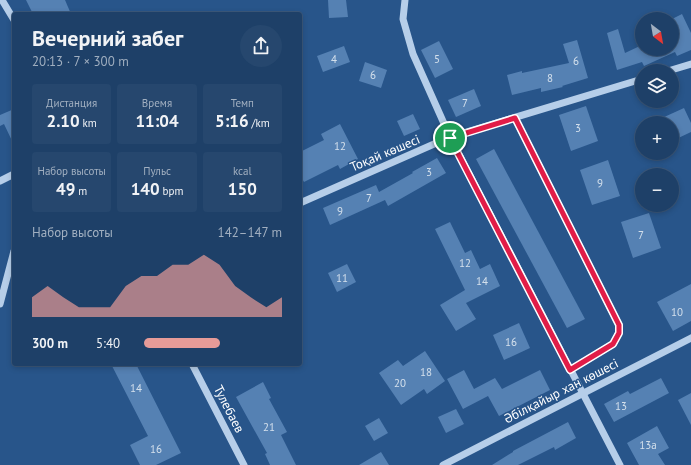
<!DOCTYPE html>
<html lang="ru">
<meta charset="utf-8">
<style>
:root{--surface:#1e4068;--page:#26476e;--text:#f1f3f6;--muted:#a1afc0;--line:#3c597c;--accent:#e69b98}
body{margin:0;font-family:"PT Sans",sans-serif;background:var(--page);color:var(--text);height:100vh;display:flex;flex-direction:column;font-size:15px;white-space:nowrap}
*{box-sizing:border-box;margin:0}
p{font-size:13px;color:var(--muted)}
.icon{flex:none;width:22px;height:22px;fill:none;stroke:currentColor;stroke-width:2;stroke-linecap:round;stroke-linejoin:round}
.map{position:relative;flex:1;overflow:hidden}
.side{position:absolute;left:12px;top:12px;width:290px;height:354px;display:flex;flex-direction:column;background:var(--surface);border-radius:4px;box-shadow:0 2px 6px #0003,0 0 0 1px var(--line)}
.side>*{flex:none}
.needle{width:26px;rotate:149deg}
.controls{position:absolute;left:635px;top:12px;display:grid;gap:8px}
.controls a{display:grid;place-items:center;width:44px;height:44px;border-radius:50%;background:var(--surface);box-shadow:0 2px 6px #0003,0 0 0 1px var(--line);font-size:20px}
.pin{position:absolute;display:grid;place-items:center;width:34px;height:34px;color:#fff;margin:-17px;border:2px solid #fff;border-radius:50%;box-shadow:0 1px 4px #0007}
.round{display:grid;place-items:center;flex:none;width:42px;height:42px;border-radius:21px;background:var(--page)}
.head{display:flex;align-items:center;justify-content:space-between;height:68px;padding:0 20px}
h1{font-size:22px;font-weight:700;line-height:30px}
.figures{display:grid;grid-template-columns:repeat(3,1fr);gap:6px;height:68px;padding:4px 20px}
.figures div{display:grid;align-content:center;border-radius:4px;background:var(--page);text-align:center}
.figures b{font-size:17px;font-weight:700}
.figures small{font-size:11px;font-weight:400}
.figures p{font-size:11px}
.chart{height:112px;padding:8px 20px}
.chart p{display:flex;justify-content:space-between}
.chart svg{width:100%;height:72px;margin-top:4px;fill:var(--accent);opacity:.7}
ul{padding:0 20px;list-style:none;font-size:13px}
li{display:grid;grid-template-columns:64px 48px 1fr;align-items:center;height:30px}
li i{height:10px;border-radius:5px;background:var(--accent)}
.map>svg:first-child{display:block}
.building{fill:#5581b3}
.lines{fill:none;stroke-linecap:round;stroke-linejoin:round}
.minor{stroke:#b6cee9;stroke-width:7}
.route-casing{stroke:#fff;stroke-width:8}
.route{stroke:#e11d48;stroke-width:5}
.labels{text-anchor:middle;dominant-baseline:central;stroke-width:3;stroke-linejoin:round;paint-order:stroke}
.number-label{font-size:11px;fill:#d4e0ec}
.street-label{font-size:13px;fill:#fff;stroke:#28558a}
</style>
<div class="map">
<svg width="691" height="465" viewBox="0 0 691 465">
<rect width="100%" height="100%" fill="#28558a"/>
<g class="building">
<polygon points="26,0 65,0 71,14 33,14"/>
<polygon points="328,0 346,0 348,17 329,18"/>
<polygon points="682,14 691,33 691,50 677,56 675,52 644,66 642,62 617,70 607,33 618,29 625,53 642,45 642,49 672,49 672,19"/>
<polygon points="577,40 588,78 562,86 563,87 541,92 541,88 512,95 507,75 522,71 522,73 569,63 563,44"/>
<polygon points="439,41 453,69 435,78 421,50"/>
<polygon points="344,46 350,62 323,72 317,56"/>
<polygon points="365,62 387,70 381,88 359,81"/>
<polygon points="474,89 481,106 456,117 448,100"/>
<polygon points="586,106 598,141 571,151 559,115"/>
<polygon points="684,108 691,123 691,132 672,141 672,123 651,123"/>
<polygon points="14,109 14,145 4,124 0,126 0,115"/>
<polygon points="413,114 420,129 404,136 397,121"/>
<polygon points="340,124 358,159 340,169 338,165 304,182 300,175 300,152 324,140 321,134"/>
<polygon points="494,149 585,319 567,328 476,159"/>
<polygon points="437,158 446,173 388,206 385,200 330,225 323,208 376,185 379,192 413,173 412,172"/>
<polygon points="608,160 620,196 592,205 580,170"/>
<polygon points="649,213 661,248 633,258 621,222"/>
<polygon points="450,222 465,253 471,250 480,269 490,264 500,286 466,303 476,319 456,331 440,305 465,290 435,229"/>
<polygon points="347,264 356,282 337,292 328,273"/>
<polygon points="691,284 691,321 673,331 657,302"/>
<polygon points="519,323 530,348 504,360 493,335"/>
<polygon points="425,351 445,381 427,394 424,389 401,405 379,373 398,360 403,366"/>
<polygon points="111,364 136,364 181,453 156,465 140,465 130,445 148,436"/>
<polygon points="464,370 474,389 495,378 502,389 540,370 550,390 499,416 488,396 463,409 447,379"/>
<polygon points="661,378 669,393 614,422 604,404 628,391 630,394"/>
<polygon points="263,382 271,398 269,399 287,432 281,435 296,465 270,465 265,454 267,453 236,397"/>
<polygon points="691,393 691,425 678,400"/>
<polygon points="456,409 464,424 446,433 438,417"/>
<polygon points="379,418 388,433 374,441 365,426"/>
<polygon points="568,422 576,438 555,450 554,447 518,465 492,465 513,452 513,451"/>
<polygon points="657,426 669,448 658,454 665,465 639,465 627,443"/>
<polygon points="381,452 389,465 359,465"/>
</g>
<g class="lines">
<g class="minor">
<polyline points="2,0 14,20"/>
<polyline points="405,0 403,19 413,54 450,137 620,465"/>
<polyline points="668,71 691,64"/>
<polyline points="515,118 619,325 619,333 613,344 570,370"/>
<polyline points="0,181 14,174"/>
<polyline points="300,203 450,137 642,79"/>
<polyline points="0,304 14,251"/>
<polyline points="192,364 244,465"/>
<polyline points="443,465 691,338"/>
</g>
</g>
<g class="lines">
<g class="route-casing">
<polygon id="route" points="515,118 619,325 619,333 613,344 570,370 450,138"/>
</g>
<use href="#route" class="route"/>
</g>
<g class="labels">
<g class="number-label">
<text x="334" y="59">4</text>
<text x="437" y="59">5</text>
<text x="576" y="61">6</text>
<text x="373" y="75">6</text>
<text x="550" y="78">8</text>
<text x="465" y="103">7</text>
<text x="578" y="128">3</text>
<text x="340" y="146">12</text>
<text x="429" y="172">3</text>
<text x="600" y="183">9</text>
<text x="369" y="198">7</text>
<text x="340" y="211">9</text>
<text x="641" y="235">7</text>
<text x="465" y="263">12</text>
<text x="342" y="278">11</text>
<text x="482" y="281">14</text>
<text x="677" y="312">10</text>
<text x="511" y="342">16</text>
<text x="426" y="372">18</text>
<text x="400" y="383">20</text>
<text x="136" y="388">14</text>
<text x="621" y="406">13</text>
<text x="269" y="427">21</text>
<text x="648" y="445">13а</text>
<text x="156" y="449">16</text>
</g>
<g class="street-label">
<text transform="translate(385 153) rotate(-23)">Тоқай көшесі</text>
<text transform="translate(561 391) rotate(-27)">Әбілқайыр хан көшесі</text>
<text transform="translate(229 409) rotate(63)">Тулебаев</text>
</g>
</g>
</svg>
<div class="controls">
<a><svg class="needle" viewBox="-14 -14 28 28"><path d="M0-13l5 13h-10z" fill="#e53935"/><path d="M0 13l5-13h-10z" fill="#a1afc0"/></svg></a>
<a><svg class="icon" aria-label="layers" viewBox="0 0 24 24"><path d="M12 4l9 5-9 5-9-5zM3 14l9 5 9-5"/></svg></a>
<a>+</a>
<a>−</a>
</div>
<div class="pin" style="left:450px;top:138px;background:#1e9e55"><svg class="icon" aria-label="arrive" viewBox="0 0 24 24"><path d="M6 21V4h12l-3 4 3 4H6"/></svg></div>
<section class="side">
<div class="head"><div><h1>Вечерний забег</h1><p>20:13 · 7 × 300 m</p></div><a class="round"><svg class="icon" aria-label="share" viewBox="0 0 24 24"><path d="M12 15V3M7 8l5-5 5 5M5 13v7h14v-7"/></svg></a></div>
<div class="figures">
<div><p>Дистанция</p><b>2.10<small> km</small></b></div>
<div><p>Время</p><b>11:04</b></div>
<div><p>Темп</p><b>5:16<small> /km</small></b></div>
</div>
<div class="figures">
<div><p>Набор высоты</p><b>49<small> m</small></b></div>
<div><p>Пульс</p><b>140<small> bpm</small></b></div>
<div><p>kcal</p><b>150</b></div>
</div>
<div class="chart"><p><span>Набор высоты</span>142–147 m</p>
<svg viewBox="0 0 160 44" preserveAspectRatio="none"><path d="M0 44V32L10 25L20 32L30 38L40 38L50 38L60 25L70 19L80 19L90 12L100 12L110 6L120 12L130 25L140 32L150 38L160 32V44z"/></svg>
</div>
<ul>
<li><b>300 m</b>5:40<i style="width:55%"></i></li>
</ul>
</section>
</div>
